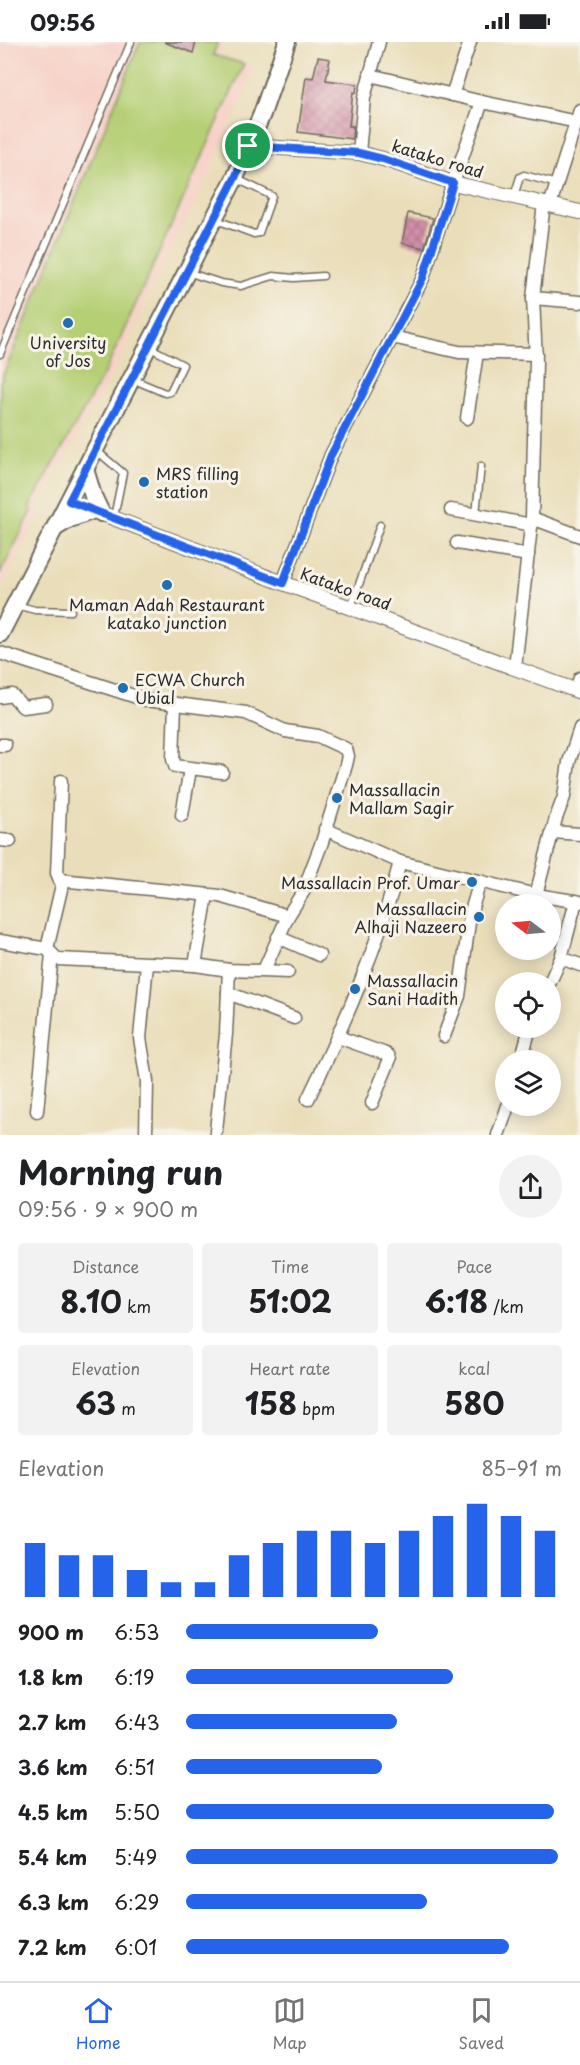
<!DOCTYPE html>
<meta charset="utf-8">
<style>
:root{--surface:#fff;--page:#f2f2f2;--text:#202124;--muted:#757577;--line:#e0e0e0;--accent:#2563eb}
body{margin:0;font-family:"Playpen Sans",sans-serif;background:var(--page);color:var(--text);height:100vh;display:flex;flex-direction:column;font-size:22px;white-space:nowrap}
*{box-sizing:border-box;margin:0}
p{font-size:20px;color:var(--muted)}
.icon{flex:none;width:33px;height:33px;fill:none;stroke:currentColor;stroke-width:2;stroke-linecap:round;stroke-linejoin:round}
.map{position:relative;height:1093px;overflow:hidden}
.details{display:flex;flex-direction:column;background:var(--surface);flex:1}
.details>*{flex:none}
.needle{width:39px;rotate:286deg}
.controls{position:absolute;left:495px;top:852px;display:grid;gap:12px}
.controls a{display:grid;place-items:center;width:66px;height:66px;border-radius:50%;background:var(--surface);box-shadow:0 3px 15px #0003;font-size:30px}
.pin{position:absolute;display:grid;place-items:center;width:51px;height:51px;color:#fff;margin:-26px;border:3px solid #fff;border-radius:50%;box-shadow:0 2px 6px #0007}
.round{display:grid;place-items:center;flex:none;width:63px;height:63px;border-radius:32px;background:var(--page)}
.headline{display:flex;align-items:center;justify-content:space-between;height:102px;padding:0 18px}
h1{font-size:33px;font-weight:700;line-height:45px}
.figures{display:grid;grid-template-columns:repeat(3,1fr);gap:9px;height:102px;padding:6px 18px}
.figures div{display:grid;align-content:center;border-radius:6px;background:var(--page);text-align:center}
.figures b{font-size:30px;font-weight:700}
.figures small{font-size:16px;font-weight:400}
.figures p{font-size:16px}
.chart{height:168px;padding:12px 18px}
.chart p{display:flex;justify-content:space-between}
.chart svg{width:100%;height:108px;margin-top:6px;stroke:var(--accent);stroke-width:6}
ul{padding:0 18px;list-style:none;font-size:20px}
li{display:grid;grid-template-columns:96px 72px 1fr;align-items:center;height:45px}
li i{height:15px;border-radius:8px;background:var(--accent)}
.status{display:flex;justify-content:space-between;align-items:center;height:42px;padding:0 30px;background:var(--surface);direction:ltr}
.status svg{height:16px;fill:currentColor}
.dock{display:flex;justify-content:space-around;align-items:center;height:84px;border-top:2px solid var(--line);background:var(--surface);font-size:16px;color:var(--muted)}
.dock a{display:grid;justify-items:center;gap:3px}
.dock .active{color:var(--accent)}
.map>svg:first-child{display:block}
.built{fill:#f7d1c7}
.green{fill:#b5cf74;stroke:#707d50;stroke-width:1.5}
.building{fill:url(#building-cross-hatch)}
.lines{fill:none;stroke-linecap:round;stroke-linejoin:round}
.service-casing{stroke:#6e6a5d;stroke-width:9}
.minor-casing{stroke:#6e6a5d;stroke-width:15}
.tertiary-casing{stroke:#6e6a5d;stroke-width:16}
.secondary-casing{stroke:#6e6a5d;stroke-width:20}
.service{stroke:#fff;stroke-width:6}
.minor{stroke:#fff;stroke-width:12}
.tertiary{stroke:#fff;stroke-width:14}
.secondary{stroke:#fff;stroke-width:16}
.route-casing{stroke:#fff;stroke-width:12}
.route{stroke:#2563eb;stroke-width:8}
.poi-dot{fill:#1f6fb2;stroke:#f7f3e8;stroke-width:2}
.labels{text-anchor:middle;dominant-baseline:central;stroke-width:6;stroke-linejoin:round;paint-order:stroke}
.street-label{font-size:16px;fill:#2b2b2b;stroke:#f7f3e8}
.poi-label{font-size:16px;fill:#2b2b2b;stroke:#f7f3e8;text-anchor:start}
</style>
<div class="status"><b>09:56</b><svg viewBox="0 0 49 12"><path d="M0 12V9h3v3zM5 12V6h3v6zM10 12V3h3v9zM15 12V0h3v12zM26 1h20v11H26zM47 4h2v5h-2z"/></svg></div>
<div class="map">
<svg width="580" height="1093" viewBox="0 0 580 1093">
<defs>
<pattern id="building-cross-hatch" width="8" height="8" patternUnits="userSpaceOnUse" patternTransform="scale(1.5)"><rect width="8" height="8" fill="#d290a8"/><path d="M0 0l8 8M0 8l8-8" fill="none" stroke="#ab7689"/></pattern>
</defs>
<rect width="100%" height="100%" fill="#f7f3e8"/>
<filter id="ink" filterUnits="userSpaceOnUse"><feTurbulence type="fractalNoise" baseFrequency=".0167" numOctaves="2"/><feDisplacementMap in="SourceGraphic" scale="12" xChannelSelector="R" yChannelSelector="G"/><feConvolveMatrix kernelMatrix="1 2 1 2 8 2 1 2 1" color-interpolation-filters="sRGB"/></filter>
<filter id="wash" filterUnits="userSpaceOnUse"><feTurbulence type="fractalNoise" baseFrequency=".008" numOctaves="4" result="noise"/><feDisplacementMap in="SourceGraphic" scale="24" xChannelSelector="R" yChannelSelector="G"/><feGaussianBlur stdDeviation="1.35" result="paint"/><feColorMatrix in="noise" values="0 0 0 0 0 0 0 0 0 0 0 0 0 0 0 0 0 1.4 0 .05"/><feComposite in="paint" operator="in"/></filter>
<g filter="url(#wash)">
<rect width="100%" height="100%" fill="#eadeba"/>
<polygon class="built" points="0,0 223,0 220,14 251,24 253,27 228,90 199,153 151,248 122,313 37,467 40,470 0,550"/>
<polygon class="green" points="140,0 218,0 213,13 244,22 106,328 30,464 32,469 0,532 0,341"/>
<g id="blocks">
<g class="building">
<polygon points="164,0 196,0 193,11"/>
<polygon points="318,15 330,17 326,38 357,42 356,51 353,50 349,84 353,84 352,97 298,90 306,35 313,36"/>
<polygon points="408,171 433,176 424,206 402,201"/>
</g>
</g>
</g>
<g filter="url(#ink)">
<use href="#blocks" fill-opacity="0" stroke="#6e6a5d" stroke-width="1.5"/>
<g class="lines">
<g class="service-casing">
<g id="service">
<polyline points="514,154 520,135 524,133 557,142"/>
<polyline points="214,177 254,192 259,191 272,154 235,136"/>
<polyline points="187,230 221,241 241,244 273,234 294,236 323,234"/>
<polyline points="0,312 131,0"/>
<polyline points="132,337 165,351 170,350 183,323 149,305"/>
<polyline points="97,409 123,431 114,475"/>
<polyline points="476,472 481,424"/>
<polyline points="16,563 35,568 71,569"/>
<polyline points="351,565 380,483"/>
</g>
</g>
<g class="minor-casing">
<g id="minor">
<polyline points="370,33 482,60 577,80"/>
<polyline points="452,53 470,0"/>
<polyline points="359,111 364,56 379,0"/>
<polyline points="550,163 580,68"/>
<polyline points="533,256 580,260"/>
<polyline points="392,295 459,310 536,312"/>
<polyline points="467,376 477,311"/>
<polyline points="451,468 532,483"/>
<polyline points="532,476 580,494"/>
<polyline points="457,501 528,513"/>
<polyline points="283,541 331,413 423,236 453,141 482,60"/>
<polyline points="0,611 146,658 246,671 285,689 318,694 346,707 348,714 346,723 322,800 303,850 288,874 264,928"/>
<polyline points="515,625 532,476 536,319 533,256 544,161"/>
<polyline points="576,648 580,636"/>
<polyline points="0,655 12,653 23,665 46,662"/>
<polyline points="175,663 173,717 175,724 222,730"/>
<polyline points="0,703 5,703"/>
<polyline points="182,773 190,727"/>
<polyline points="325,787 400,820 536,853 580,860"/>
<polyline points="552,790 580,792"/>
<polyline points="0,798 10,799"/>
<polyline points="60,838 220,854 288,874"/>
<polyline points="536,853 556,776 564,755 569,720 580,686"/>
<polyline points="278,895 319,913"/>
<polyline points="0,899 47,907 57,917 195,923 229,928 288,930"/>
<polyline points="47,907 62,843 57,831 61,739"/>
<polyline points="561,916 580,923"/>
<polyline points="195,923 207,853"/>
<polyline points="550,940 561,916 576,859"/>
<polyline points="228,951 294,976"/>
<polyline points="444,994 459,954 470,873 480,839"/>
<polyline points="338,995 383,1011 388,1013 390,1017 372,1061"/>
<polyline points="521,1018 530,986"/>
<path d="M308,1057C345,981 379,903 400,820"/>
<polyline points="37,1069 52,912"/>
<polyline points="216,1089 226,992 229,928"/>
<polyline points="146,1093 147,1039 140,996 147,922"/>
<polyline points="498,1093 508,1064"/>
</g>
</g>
<g class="tertiary-casing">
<g id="tertiary">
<polyline points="248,104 359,111 383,117 453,141 580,170"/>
<polyline points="69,459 283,541 580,650"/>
</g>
</g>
<g class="secondary-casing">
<g id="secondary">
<polyline points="85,427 93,454 101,471"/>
<polyline points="55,486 70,477 94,468"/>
<polyline points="0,592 235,136 262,72 287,0"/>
</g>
</g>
<use href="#service" class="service"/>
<use href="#minor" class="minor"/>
<use href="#tertiary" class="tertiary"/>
<use href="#secondary" class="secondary"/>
</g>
</g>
<g class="lines" filter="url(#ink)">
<g class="route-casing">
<polygon id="route" points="248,104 359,111 383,117 453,141 423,236 331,413 283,541 69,459 235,136"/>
</g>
<use href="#route" class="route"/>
</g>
<g class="poi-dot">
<circle cx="68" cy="281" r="6"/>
<circle cx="144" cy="440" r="6"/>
<circle cx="167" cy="543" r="6"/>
<circle cx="123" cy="646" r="6"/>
<circle cx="337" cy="756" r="6"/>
<circle cx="472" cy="840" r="6"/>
<circle cx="479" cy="875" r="6"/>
<circle cx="355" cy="947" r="6"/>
</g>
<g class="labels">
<g class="street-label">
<text transform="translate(438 116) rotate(17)">katako road</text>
<text transform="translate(346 546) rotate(20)">Katako road</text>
</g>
<g class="poi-label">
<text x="68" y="300" text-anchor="middle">University<tspan x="68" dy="18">of Jos</tspan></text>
<text x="156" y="431">MRS filling<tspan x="156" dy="18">station</tspan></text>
<text x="167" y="562" text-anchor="middle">Maman Adah Restaurant<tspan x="167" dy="18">katako junction</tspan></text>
<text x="135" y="637">ECWA Church<tspan x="135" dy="18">Ubial</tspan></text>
<text x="349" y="747">Massallacin<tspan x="349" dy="18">Mallam Sagir</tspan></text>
<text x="460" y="840" text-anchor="end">Massallacin Prof. Umar</text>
<text x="467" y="866" text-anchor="end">Massallacin<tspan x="467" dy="18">Alhaji Nazeero</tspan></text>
<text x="367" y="938">Massallacin<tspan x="367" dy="18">Sani Hadith</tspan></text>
</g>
</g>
</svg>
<div class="controls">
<a><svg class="needle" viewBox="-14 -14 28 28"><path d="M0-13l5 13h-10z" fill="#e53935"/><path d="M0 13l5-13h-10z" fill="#757577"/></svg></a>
<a><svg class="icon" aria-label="locate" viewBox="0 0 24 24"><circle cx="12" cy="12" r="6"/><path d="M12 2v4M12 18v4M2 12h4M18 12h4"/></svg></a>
<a><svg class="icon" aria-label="layers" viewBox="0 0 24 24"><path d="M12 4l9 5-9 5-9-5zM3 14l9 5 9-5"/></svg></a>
</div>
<div class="pin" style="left:248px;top:104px;background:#1e9e55"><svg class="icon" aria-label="arrive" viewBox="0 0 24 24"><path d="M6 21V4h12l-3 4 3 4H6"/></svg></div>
</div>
<section class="details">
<div class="headline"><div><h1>Morning run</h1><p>09:56 · 9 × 900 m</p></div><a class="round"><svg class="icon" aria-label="share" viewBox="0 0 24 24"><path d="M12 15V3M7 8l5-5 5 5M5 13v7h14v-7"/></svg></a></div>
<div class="figures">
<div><p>Distance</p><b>8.10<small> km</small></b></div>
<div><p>Time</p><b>51:02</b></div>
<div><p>Pace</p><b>6:18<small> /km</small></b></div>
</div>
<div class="figures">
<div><p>Elevation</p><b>63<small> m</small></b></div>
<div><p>Heart rate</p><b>158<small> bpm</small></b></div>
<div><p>kcal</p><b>580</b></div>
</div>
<div class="chart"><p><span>Elevation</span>85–91 m</p>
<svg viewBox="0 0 160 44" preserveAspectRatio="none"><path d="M5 44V22M15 44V27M25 44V27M35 44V33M45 44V38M55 44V38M65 44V27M75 44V22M85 44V17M95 44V17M105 44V22M115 44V17M125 44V11M135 44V6M145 44V11M155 44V17"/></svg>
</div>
<ul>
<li><b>900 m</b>6:53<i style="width:51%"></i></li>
<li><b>1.8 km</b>6:19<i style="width:71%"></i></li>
<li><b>2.7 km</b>6:43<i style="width:56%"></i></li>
<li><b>3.6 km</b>6:51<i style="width:52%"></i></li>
<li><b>4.5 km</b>5:50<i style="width:98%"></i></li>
<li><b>5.4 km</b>5:49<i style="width:99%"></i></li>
<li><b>6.3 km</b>6:29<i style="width:64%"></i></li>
<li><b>7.2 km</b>6:01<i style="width:86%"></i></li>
</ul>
</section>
<nav class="dock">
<a class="active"><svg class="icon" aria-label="home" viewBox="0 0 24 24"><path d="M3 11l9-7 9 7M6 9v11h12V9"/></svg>Home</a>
<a><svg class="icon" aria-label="map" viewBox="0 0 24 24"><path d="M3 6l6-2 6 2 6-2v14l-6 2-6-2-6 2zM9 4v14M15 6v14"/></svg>Map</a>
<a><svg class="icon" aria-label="saved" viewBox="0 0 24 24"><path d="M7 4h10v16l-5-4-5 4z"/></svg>Saved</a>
</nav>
